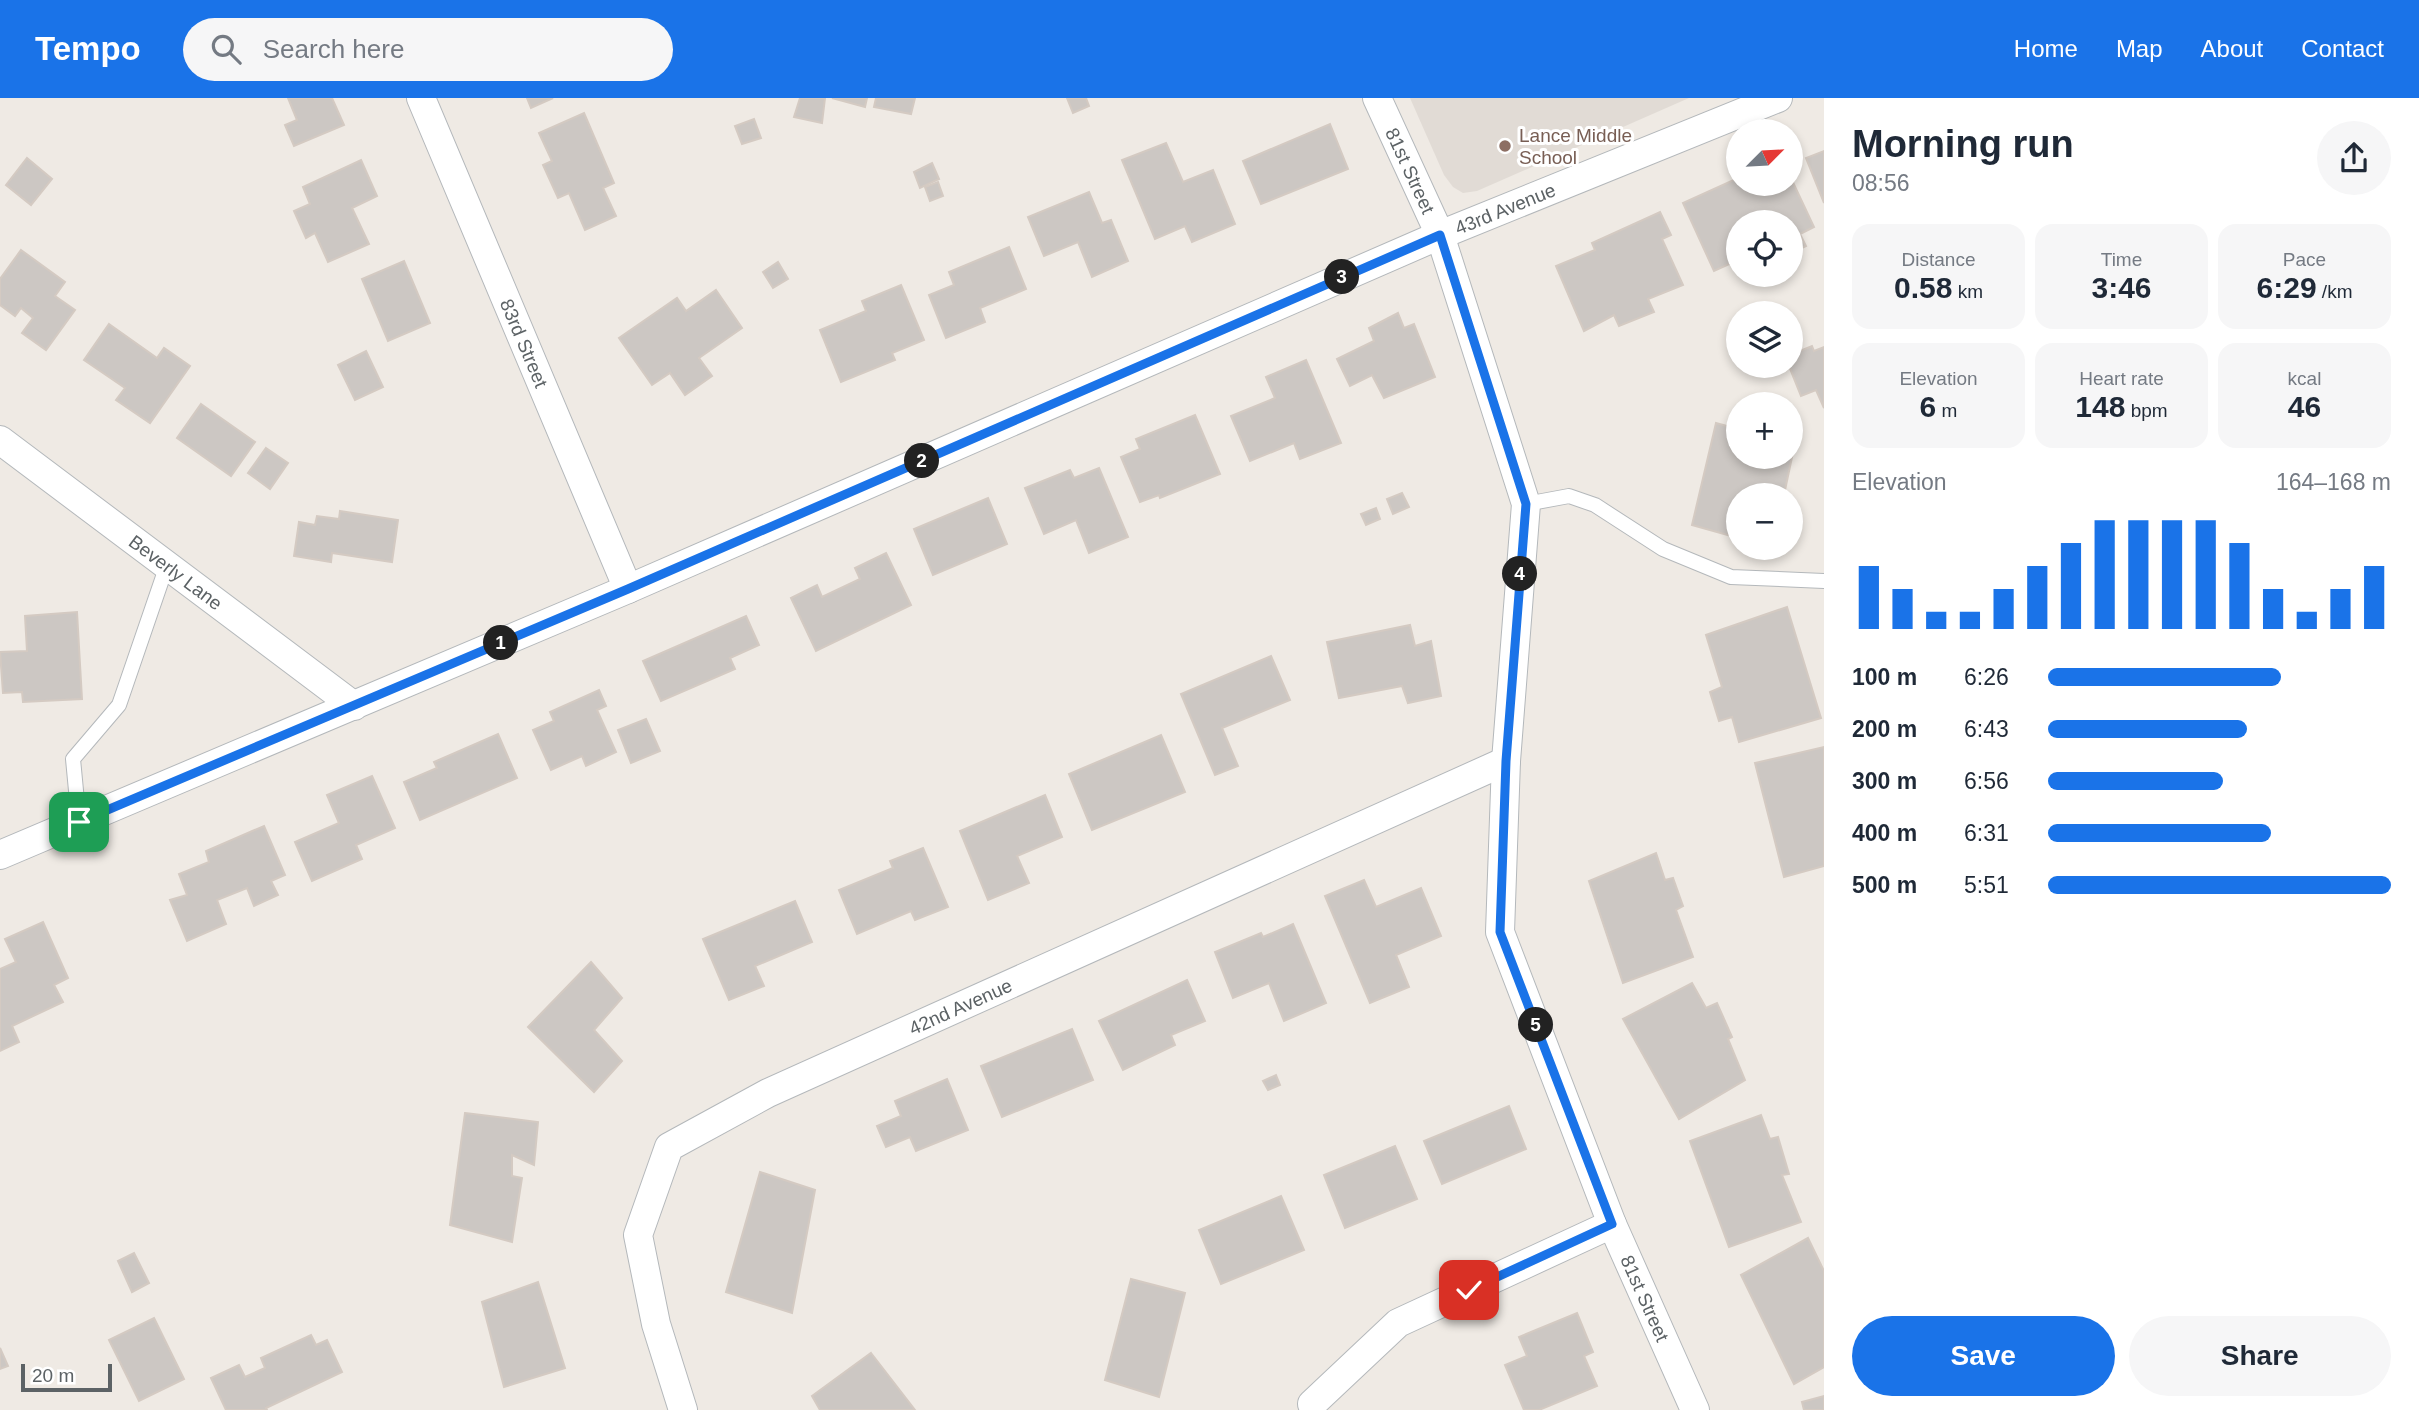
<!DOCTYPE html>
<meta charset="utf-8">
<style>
:root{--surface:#fff;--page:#f6f6f7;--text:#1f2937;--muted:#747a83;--accent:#1a73e8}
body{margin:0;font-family:Arial,sans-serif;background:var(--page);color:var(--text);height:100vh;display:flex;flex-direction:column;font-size:26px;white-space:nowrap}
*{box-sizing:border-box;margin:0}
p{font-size:23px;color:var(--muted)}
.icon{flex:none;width:38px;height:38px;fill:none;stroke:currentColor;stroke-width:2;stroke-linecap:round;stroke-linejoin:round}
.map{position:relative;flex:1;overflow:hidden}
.details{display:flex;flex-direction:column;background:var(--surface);width:595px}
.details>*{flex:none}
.needle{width:46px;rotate:66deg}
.buttons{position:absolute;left:1726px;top:21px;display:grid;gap:14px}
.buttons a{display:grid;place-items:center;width:77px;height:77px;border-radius:50%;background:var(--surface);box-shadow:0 4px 10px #0003;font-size:35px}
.scale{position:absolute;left:21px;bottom:18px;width:91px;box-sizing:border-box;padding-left:7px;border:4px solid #5c6265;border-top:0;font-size:19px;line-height:24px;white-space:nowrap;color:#5c6265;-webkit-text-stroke:5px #fff;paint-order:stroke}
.pin{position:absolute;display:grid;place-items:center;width:60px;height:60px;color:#fff;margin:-30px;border-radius:14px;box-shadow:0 4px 10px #0006}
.km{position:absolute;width:35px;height:35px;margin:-18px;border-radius:50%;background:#222;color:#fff;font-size:19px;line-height:35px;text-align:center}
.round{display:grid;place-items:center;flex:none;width:74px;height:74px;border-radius:37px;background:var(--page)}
.head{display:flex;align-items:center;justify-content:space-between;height:119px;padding:0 28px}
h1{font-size:38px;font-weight:700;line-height:52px}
.metrics{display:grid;grid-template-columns:repeat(3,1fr);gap:10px;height:119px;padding:7px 28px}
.metrics div{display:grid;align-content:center;border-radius:18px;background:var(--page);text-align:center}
.metrics b{font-size:30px;font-weight:700}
.metrics small{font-size:19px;font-weight:400}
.metrics p{font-size:19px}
.chart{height:196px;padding:14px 28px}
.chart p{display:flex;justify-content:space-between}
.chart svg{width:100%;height:126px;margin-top:7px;stroke:var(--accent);stroke-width:6}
.primary-button{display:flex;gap:14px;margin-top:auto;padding:14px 28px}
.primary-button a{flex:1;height:80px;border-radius:42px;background:var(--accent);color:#fff;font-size:28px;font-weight:700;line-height:80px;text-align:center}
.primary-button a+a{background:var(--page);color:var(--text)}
ul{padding:0 28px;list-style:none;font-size:23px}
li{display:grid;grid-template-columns:112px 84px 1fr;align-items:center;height:52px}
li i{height:18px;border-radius:9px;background:var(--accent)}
header{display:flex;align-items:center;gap:42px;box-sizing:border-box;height:98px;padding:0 35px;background:var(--accent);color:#fff}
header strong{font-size:33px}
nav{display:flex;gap:38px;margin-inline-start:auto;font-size:24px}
.search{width:490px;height:63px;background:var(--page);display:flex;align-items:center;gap:18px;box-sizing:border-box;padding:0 24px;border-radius:38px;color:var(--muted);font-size:26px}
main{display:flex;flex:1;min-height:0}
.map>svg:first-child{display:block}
.education{fill:#e1dbd5}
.building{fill:#ccc7c3;stroke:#d4cac2;stroke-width:2}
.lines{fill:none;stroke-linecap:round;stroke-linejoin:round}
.lane-casing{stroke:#b4b8bb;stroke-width:16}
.street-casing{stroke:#b4b8bb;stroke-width:30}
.lane{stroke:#fff;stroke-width:14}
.street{stroke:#fff;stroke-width:28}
.route-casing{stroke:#fff;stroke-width:14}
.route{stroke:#1a73e8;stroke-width:9}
.education-dot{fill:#8d6e63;stroke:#fff;stroke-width:2.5}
.labels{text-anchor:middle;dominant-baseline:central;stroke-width:6;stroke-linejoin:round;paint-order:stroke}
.education-label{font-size:19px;fill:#785e54;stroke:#fff;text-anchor:start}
.street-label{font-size:19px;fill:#5c6265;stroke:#fff}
</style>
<header>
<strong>Tempo</strong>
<div class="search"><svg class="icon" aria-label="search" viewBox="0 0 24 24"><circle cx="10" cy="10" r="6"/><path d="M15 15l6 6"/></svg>Search here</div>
<nav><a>Home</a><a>Map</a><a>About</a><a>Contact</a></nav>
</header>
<main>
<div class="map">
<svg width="1824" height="1312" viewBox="0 0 1824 1312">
<rect width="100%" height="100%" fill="#efeae4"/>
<polygon class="education" points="1410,0 1689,0 1477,93 1463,95 1453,89 1444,77"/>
<g class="building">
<polygon points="288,0 332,0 344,27 294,48 285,27 297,22"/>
<polygon points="527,0 553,0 531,10"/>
<polygon points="800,0 825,0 822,25 794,19"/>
<polygon points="832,0 867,0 865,9"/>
<polygon points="876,0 915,0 911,16 874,9"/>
<polygon points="1067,0 1086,0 1089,8 1073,15"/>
<polygon points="584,15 614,85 603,90 616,118 585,132 569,95 558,100 543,67 552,63 539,35"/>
<polygon points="754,21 761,40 742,46 735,28"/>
<polygon points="1330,26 1348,71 1261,106 1243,63"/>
<polygon points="1166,45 1183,84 1213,72 1235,126 1192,144 1185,128 1155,141 1122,62"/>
<polygon points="1824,53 1824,105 1806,60"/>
<polygon points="27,60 52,81 31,107 6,87"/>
<polygon points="361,62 377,98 352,110 369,146 328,164 315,135 306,140 294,113 310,106 303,89"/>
<polygon points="932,65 939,81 920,90 914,74"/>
<polygon points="1790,78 1814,129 1800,136 1806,148 1790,156 1790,124 1738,124 1738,162 1714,173 1683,105 1738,80 1738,86 1748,86 1749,89 1756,86 1790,86"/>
<polygon points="938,84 943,98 930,103 925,89"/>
<polygon points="1089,94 1102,125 1111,122 1128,163 1092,179 1078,144 1044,158 1028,119"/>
<polygon points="1660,114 1671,137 1662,141 1683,187 1648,201 1654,214 1619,228 1614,217 1584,233 1556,168 1595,152 1592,145"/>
<polygon points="1009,149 1026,191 980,210 985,224 946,240 929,197 954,187 949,174"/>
<polygon points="21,152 65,184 55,198 75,212 46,252 22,235 33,220 21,210 15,218 0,207 0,181"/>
<polygon points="404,163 430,225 388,243 362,181"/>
<polygon points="778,164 788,181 773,190 763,174"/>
<polygon points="901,187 924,242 892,255 895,262 841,284 820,232 866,213 862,203"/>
<polygon points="716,192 742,230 699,260 712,278 685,297 670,275 652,287 619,240 677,200 686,213"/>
<polygon points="1398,215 1404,230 1414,226 1435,279 1384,300 1372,277 1350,288 1337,261 1374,243 1369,230"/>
<polygon points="109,226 157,260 164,250 190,268 150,325 116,302 125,290 84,262"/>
<polygon points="1812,248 1814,253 1824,249 1824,310 1816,292 1801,298 1789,268 1790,257"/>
<polygon points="366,253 383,289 355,302 338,267"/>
<polygon points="1306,262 1341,345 1300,361 1294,345 1250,363 1231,318 1275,300 1266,279"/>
<polygon points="201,306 255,344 231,378 177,340"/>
<polygon points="1195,317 1220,376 1160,400 1159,397 1140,404 1121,359 1140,351 1136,341"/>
<polygon points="1716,325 1738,331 1738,359 1790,359 1790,344 1795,345 1784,397 1738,397 1738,440 1692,427"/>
<polygon points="266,350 288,365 270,391 248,375"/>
<polygon points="1099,370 1128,439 1089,455 1076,422 1044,436 1025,390 1070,372 1074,380"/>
<polygon points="1402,395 1409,409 1393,416 1387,401"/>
<polygon points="988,400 1007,446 933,477 914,431"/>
<polygon points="1376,410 1380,421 1366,427 1361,416"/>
<polygon points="340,413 398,422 392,464 332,455 331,464 294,458 299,424 315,427 317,418 339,421"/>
<polygon points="886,455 911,507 816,553 791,500 817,487 822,499 860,481 855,470"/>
<polygon points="1787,509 1821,620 1739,644 1732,619 1719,623 1710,594 1722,589 1706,537"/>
<polygon points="77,514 82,601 23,604 22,594 3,595 0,554 27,553 25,518"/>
<polygon points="746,518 759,547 730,560 735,571 661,603 643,563"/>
<polygon points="1410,527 1415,548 1431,543 1441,598 1408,605 1402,588 1339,600 1327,544"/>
<polygon points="1271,558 1290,602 1222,630 1238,668 1215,677 1181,596"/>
<polygon points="599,592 606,608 597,612 616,654 586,668 582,658 551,672 533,632 554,623 550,614"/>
<polygon points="646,621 660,653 631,665 618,632"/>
<polygon points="498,636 517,680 420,722 404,684 437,670 434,664"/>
<polygon points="1161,637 1185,694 1092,732 1069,676"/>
<polygon points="1824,649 1824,768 1784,779 1755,665"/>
<polygon points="372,678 395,730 356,747 362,761 312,783 295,744 339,725 327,697"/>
<polygon points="1045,697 1062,739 1017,758 1029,785 988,802 960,733"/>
<polygon points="264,728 285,777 271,783 278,797 254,808 247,790 217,802 226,826 187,843 170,802 187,797 179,776 209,764 206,753"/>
<polygon points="923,750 948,809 915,822 911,813 857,836 839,792 893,770 890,763"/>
<polygon points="1656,755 1665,782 1673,780 1683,808 1676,812 1693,859 1623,885 1589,783"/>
<polygon points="1364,782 1376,809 1421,790 1441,838 1396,857 1409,889 1370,905 1325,798"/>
<polygon points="795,803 812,844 755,868 764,888 729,902 703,841"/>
<polygon points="43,824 68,880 54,887 63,904 12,928 19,944 0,953 0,871 16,864 5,841"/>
<polygon points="1293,826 1326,905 1284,923 1269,885 1233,900 1215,854 1261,835 1263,839"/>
<polygon points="591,864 622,900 594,932 622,963 594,994 528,929"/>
<polygon points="1187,882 1205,923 1171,937 1175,947 1123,972 1099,923"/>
<polygon points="1692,885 1706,910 1717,905 1732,939 1728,941 1745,982 1679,1021 1623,921"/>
<polygon points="1072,931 1093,982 1002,1019 981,968"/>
<polygon points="1276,977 1280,987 1268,992 1263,983"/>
<polygon points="947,981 968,1032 916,1053 910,1039 886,1049 877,1028 901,1018 895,1003"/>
<polygon points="1509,1008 1526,1051 1442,1086 1424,1043"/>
<polygon points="465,1015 538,1024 534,1067 512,1057 512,1078 522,1080 512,1144 450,1127"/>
<polygon points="1761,1017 1770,1041 1778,1039 1789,1076 1782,1077 1801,1124 1729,1149 1690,1043"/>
<polygon points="1395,1048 1417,1101 1345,1130 1324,1077"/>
<polygon points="760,1074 815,1092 792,1215 726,1194"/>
<polygon points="1281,1098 1304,1152 1221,1186 1199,1132"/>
<polygon points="1808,1140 1824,1173 1824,1269 1794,1286 1741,1177"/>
<polygon points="134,1155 149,1185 132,1194 118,1163"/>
<polygon points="1131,1181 1185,1195 1159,1299 1105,1282"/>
<polygon points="538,1184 565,1270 504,1289 482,1204"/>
<polygon points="1577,1215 1593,1254 1584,1258 1597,1288 1539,1312 1524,1312 1505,1267 1527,1258 1519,1239"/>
<polygon points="154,1220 184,1281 139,1303 109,1242"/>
<polygon points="311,1237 316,1247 327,1242 342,1274 266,1310 267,1312 226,1312 211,1280 239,1267 245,1279 265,1270 261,1260"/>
<polygon points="0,1250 8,1268 0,1271"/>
<polygon points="871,1255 915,1312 820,1312 812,1298"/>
<polygon points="1824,1298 1824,1312 1804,1312 1802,1304"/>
</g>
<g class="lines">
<g class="lane-casing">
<g id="lane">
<polyline points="1526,406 1569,398 1595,407 1663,451 1731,479 1824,483"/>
<polyline points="79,724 73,661 119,607 167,467"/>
</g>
</g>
<g class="street-casing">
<g id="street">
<path id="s1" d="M421,0L628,491"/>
<path id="s2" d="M1377,0L1440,137L1526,406L1506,663L1500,834L1612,1126L1695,1312"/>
<path id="s3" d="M0,342L354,608"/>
<path id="s4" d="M0,757L628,491L1440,137L1778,0"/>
<polyline points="1312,1306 1398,1225 1612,1126"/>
<path id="s5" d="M683,1312L656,1226L638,1137L669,1049L768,995L1506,663"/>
</g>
</g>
<use href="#lane" class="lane"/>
<use href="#street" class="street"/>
</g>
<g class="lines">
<g class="route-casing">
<polyline id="route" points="79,724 628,491 1440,137 1526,406 1506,663 1500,834 1612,1126 1469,1192"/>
</g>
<use href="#route" class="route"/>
</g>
<circle class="education-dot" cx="1505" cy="48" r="7"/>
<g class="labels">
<g class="education-label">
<text x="1519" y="37">Lance Middle<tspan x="1519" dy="22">School</tspan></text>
</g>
<g class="street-label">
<text stroke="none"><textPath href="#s2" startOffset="80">81st Street</textPath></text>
<text stroke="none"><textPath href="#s4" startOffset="1638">43rd Avenue</textPath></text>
<text stroke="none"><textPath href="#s1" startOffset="266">83rd Street</textPath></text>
<text stroke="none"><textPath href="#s3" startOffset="220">Beverly Lane</textPath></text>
<text stroke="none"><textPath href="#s5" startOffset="598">42nd Avenue</textPath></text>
<text stroke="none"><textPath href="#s2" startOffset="1256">81st Street</textPath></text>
</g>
</g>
</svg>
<div class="buttons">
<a><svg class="needle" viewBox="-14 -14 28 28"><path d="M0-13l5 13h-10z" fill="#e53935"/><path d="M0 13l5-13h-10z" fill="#747a83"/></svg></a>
<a><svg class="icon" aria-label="locate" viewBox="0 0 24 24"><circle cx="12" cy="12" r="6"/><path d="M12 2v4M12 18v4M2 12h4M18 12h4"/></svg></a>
<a><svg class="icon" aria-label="layers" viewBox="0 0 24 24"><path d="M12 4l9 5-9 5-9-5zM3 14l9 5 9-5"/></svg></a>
<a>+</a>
<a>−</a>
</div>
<div class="scale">20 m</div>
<div class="pin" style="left:79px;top:724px;background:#1e9e55"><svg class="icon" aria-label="arrive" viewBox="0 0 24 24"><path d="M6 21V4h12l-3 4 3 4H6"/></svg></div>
<div class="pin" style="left:1469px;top:1192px;background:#d93025"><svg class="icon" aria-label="check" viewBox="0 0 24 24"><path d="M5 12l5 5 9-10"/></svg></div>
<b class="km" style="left:501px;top:545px">1</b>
<b class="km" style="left:922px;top:363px">2</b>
<b class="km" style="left:1342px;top:179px">3</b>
<b class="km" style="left:1520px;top:476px">4</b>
<b class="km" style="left:1536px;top:927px">5</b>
</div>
<section class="details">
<div class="head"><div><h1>Morning run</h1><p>08:56</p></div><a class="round"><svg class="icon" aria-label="share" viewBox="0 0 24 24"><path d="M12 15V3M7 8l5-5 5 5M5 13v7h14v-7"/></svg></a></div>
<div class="metrics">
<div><p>Distance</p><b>0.58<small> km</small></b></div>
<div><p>Time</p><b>3:46</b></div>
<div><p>Pace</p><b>6:29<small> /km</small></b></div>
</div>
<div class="metrics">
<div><p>Elevation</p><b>6<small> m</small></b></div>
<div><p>Heart rate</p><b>148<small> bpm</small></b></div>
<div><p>kcal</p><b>46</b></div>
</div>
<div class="chart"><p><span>Elevation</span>164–168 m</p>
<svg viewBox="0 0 160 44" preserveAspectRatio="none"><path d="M5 44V22M15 44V30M25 44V38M35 44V38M45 44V30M55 44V22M65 44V14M75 44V6M85 44V6M95 44V6M105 44V6M115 44V14M125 44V30M135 44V38M145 44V30M155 44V22"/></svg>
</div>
<ul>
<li><b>100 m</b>6:26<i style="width:68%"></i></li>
<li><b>200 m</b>6:43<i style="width:58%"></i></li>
<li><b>300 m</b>6:56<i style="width:51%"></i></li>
<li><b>400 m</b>6:31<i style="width:65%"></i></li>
<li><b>500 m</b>5:51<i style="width:100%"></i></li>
</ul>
<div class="primary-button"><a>Save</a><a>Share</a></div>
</section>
</main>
